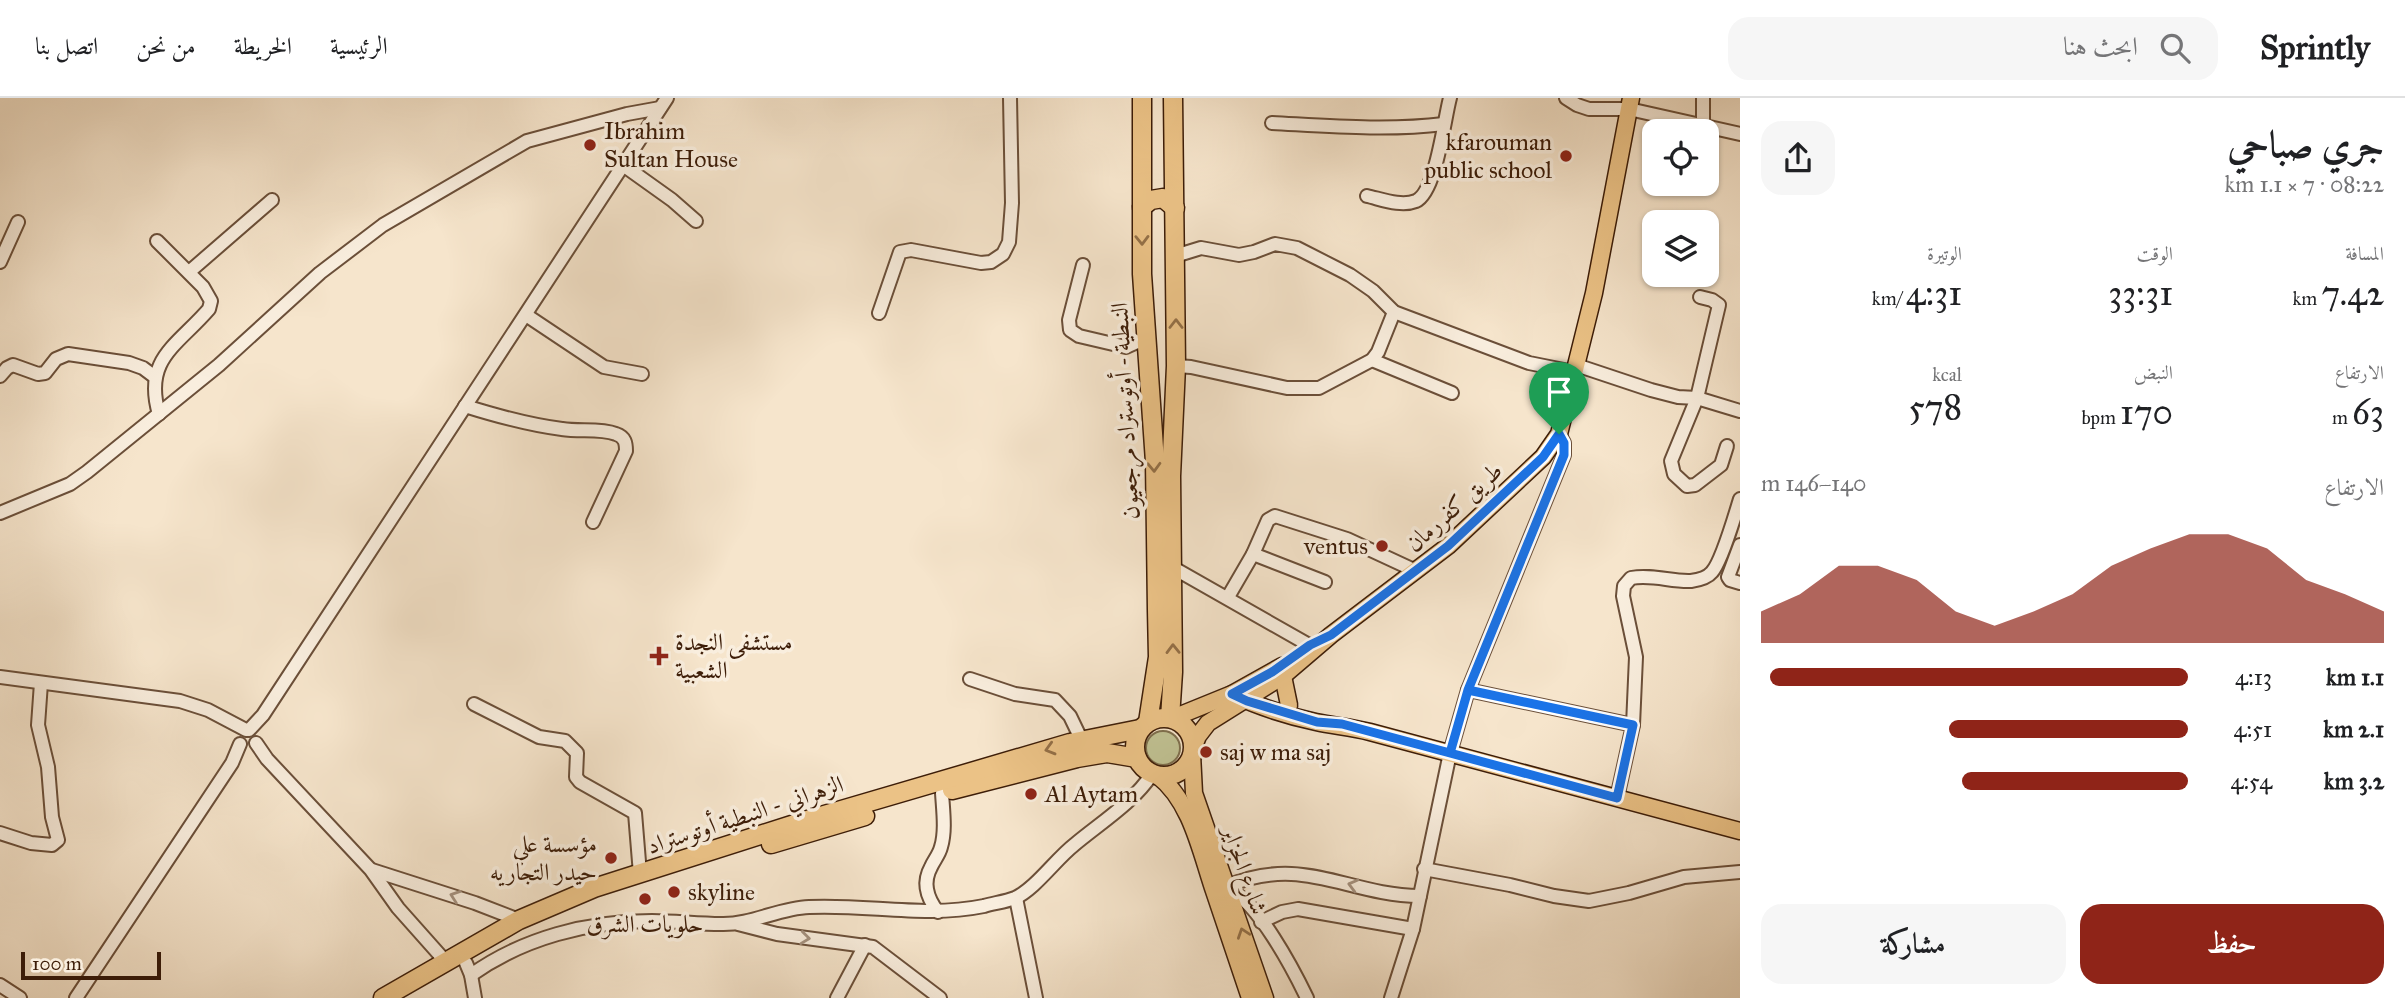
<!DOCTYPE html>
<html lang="ar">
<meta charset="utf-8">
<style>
:root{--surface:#fff;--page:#f6f6f6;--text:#202124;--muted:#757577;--line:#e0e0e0;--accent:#8f2418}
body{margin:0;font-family:"IM FELL Great Primer",Amiri,serif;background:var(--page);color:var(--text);direction:rtl;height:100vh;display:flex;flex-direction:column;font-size:26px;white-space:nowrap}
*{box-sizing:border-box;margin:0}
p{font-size:23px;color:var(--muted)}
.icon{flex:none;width:38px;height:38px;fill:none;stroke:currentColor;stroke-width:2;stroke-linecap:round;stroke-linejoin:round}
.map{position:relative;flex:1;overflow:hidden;direction:ltr}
.drawer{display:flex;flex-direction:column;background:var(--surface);width:665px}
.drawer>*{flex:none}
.controls{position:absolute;left:1642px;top:21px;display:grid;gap:14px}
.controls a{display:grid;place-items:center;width:77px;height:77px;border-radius:14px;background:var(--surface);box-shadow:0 2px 5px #0004;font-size:35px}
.scale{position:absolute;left:21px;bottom:18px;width:140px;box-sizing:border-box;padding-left:7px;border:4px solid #3d1d08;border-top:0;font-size:19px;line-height:24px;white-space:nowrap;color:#3d1d08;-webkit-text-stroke:5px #f9eede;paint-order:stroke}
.pin{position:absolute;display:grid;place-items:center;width:60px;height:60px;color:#fff;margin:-72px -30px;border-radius:50% 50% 50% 0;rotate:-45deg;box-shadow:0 0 7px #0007}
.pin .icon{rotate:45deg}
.round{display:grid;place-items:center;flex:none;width:74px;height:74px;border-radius:21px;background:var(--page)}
.overview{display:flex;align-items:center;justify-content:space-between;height:119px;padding:0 21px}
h1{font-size:38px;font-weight:600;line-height:52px}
.metrics{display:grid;grid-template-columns:repeat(3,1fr);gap:10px;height:119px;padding:7px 21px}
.metrics div{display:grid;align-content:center}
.metrics b{font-size:35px;font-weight:600}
.metrics small{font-size:19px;font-weight:400}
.metrics p{font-size:19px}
.chart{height:196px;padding:14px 21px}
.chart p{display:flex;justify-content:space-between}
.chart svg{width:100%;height:126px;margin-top:7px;fill:var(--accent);opacity:.7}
.cta{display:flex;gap:14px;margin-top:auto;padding:14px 21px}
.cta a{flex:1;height:80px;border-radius:21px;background:var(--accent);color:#fff;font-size:28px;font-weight:600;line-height:80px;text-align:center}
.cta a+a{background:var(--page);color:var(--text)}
ul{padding:0 21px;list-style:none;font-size:23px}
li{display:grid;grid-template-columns:112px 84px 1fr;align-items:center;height:52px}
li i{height:18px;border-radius:9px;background:var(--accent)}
header{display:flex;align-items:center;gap:42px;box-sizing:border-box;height:98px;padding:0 35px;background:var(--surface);border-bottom:2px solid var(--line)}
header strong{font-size:33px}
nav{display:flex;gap:38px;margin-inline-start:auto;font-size:24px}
.search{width:490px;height:63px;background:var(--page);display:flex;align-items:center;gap:18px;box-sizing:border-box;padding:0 24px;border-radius:21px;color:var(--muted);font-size:26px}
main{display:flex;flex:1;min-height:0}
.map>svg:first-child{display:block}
.green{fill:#c1c394;stroke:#7f704e;stroke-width:2}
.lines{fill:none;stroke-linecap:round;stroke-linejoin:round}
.minor-casing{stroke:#6b4f39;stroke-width:16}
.major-casing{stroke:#3d1d08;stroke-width:19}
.highway-casing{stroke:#3d1d08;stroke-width:21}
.minor{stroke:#f9eede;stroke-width:12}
.major{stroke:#ebc286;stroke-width:16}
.highway{stroke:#ebc286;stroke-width:18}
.oneway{stroke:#947047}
.oneway2{stroke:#a4907e}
.route-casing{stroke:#fff;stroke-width:14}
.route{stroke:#1a73e8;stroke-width:9}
.poi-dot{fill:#8f2418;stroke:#f9eede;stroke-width:2.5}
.labels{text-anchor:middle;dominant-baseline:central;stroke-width:7;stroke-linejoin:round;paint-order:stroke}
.poi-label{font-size:24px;fill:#3d1d08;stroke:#f9eede;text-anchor:start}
.street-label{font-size:24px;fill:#3d1d08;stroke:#f9eede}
</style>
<header>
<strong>Sprintly</strong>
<div class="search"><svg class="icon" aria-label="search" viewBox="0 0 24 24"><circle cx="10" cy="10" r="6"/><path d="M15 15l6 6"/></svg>ابحث هنا</div>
<nav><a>الرئيسية</a><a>الخريطة</a><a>من نحن</a><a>اتصل بنا</a></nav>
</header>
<main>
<section class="drawer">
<div class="overview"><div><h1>جري صباحي</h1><p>08:22 · 7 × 1.1 km</p></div><a class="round"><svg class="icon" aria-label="share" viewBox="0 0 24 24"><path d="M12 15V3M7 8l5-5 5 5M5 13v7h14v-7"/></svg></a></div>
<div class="metrics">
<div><p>المسافة</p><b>7.42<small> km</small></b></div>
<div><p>الوقت</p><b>33:31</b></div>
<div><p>الوتيرة</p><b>4:31<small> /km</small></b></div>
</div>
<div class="metrics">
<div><p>الارتفاع</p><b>63<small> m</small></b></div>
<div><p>النبض</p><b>170<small> bpm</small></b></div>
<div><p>kcal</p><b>578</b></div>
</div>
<div class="chart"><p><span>الارتفاع</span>140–146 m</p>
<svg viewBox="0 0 160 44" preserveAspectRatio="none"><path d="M0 44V33L10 27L20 17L30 17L40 22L50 33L60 38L70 33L80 27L90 17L100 11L110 6L120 6L130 11L140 22L150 27L160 33V44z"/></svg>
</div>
<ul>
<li><b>1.1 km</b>4:13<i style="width:98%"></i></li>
<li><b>2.1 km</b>4:51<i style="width:56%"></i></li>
<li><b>3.2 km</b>4:54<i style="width:53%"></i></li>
</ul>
<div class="cta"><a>حفظ</a><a>مشاركة</a></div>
</section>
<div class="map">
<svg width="1740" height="900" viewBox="0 0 1740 900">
<rect width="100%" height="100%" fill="#f6e5cc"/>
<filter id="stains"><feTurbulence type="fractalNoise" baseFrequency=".00286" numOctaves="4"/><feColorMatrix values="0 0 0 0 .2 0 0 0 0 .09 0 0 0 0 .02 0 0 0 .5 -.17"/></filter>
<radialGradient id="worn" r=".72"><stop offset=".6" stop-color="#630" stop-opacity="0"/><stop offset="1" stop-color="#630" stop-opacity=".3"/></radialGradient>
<circle class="green" cx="1163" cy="650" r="17"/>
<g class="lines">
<g class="minor-casing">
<g id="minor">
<polyline points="1566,0 1577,7 1589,11 1629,11 1740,36"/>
<polyline points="1703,0 1703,29"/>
<path d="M1272,25C1329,28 1387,33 1444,26"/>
<polyline points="623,67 672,102 696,123"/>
<path d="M1367,98C1381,101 1401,109 1416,103C1436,94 1444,22 1450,0"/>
<path d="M157,143L203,189L211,203L209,211C177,248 143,261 159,316"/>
<polyline points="1175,158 1201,150 1239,157 1254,154 1275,146 1297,150 1350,177 1373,193 1394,214 1529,265 1574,274"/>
<polyline points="0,164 18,124"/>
<polyline points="1083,167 1069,222 1070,232 1079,238 1126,249 1146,240"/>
<polyline points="189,174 272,102"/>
<polyline points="1700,199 1712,202 1719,207 1697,300 1671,363 1674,376 1687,388 1695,387 1721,367 1727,348"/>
<polyline points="879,215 900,154 911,152 981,165 991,164 1003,156 1009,144 1012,105 1010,0"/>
<polyline points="526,217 604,269 642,276"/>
<polyline points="1372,262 1452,295"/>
<polyline points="1576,267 1651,292 1678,299 1697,300 1740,313"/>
<polyline points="1176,268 1191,269 1287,290 1319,290 1372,262 1378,254 1394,214"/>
<polyline points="0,278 7,270 13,267 38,276 45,275 56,261 68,256 129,265 143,270 155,279"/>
<path d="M465,308C497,318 529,327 562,331C579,334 600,330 616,336C625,339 626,345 626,353L593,424"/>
<polyline points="0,415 70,386 87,374 219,267 320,175 383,127 527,43 627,16 660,10"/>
<polyline points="1740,447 1728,479 1730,482 1740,485"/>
<polyline points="1253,456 1325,484"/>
<polyline points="1170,468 1316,551"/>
<polyline points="1228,499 1253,456 1268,422 1275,418 1347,441 1416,473"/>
<polyline points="0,579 180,603 208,612 246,632"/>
<polyline points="970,581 1015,596 1055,602 1070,618 1082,643"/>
<polyline points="1468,592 1633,627 1617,700"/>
<polyline points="474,606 539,639 565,643 577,655 576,679 580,684 635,715 640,776"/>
<path d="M1633,627L1636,559L1623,498L1624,488L1631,480C1653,476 1671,484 1691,483C1698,482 1708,479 1712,474C1722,463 1735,417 1740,401"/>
<polyline points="249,632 263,617 667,0"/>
<polyline points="256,645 267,661 371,772 398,810 446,864"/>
<polyline points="0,735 31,745 52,747 58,742 52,719 48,669 38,627 41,585"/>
<polyline points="1424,771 1510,787 1554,798 1589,803 1629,795 1684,779 1740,774"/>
<polyline points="372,772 475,805 519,822"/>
<path d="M1227,788C1304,756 1346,797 1420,798"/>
<path d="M1229,792C1257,802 1294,873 1307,900"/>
<polyline points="1016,800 1036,900"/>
<path d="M938,814C927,800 922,785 931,769C934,762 939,757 941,749C946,733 943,712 942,695"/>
<polyline points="1261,824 1282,814 1298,811 1413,831"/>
<polyline points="738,826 777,836 873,849 940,900"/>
<polyline points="466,865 471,877 475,900"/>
<path d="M471,877C523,840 588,823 652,823C675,823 698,826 721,826C751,827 779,810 809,809C868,806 925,820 984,808C994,805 1005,804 1015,800C1035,791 1056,761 1074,747C1100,725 1133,705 1152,676"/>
<polyline points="0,887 20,900"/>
<polyline points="76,900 232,665 240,646"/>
<polyline points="837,900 865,847"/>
<polyline points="1391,900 1413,831 1450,655 1468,592 1564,357 1564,345 1559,336"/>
</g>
</g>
<g class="major-casing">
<g id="major">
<polyline points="1283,578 1289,607"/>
<path d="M1232,596C1257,608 1288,618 1316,624C1334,628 1352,629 1370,634L1740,733"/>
<polyline points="1173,620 1232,596 1282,568"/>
<polyline points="1193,651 1198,638 1208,625 1283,578 1331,537 1448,448 1543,359 1559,336 1594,195 1631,0"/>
<polyline points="1192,656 1194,695 1265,900"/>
<path d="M1158,678C1191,703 1201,755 1214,793C1226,828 1238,864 1250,900"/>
</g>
</g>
<g class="highway-casing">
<g id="highway">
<polyline points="1142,0 1142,176 1155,364 1157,512 1158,559 1148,624"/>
<polyline points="1142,109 1151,102 1163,100 1175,110"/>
<circle cx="1164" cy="649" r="29"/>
<polyline points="1170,620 1173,574 1171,378 1176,268 1173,0"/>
<polyline points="952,692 1077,660 1107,655 1137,660"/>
<polyline points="771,746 865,718"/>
<polyline points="383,900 519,822 594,790 804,723 1070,645 1140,631"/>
</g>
</g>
<use href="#minor" class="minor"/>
<use href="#major" class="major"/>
<use href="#highway" class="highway"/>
</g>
<defs><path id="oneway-chevron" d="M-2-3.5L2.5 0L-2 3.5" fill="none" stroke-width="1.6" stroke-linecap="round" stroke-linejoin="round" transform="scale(1.75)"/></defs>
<g class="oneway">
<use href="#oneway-chevron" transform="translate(1142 142) rotate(89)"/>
<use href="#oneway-chevron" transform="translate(1176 226) rotate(-90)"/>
<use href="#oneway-chevron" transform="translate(1154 369) rotate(88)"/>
<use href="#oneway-chevron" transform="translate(1173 551) rotate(-91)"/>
<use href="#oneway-chevron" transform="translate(1050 651) rotate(164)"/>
<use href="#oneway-chevron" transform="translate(1243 835) rotate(-109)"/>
</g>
<g class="oneway2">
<use href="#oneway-chevron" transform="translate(1353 787) rotate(-165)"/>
<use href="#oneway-chevron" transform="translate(455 798) rotate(-161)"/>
<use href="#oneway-chevron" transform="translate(805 840) rotate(7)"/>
</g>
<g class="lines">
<g class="route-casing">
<polyline id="route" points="1559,336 1543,359 1448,448 1331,537 1310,547 1272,574 1232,596 1247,603 1317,624 1342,626 1450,655 1468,592 1633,627 1617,700 1450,655 1468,592 1564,357 1564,345 1559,336"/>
</g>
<use href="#route" class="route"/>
</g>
<g class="poi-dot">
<circle cx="590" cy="47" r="7"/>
<circle cx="1566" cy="58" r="7"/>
<circle cx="1382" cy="448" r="7"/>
<path d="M655.5 547.5h7v7h7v7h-7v7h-7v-7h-7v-7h7z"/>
<circle cx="1206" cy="654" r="7"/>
<circle cx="1031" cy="696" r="7"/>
<circle cx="611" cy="760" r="7"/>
<circle cx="674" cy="794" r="7"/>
<circle cx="645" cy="801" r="7"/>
</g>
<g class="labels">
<g class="poi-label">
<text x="604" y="33">Ibrahim<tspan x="604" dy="28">Sultan House</tspan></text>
<text x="1552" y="44" text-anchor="end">kfarouman<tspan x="1552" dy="28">public school</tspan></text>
<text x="1368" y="448" text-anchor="end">ventus</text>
<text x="675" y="544">مستشفى النجدة<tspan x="675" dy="28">الشعبية</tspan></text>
<text x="1220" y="654">saj w ma saj</text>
<text x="1045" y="696">Al Aytam</text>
<text x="597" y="746" text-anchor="end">مؤسسة علي<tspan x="597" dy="28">حيدر التجاريه</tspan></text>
<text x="688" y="794">skyline</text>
<text x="645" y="826" text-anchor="middle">حلويات الشرق</text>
</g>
<g class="street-label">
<text transform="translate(1125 313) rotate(-93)">النبطية - أوتوستراد مرجعيون</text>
<text transform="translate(1454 409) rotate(-42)">طريق كفررمان</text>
<text transform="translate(745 717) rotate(-18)">الزهراني - النبطية أوتوستراد</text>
<text transform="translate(1245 772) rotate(71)">شارع الجزاير</text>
</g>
</g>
<rect width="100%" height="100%" filter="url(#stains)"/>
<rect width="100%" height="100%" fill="url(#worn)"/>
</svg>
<div class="controls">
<a><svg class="icon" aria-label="locate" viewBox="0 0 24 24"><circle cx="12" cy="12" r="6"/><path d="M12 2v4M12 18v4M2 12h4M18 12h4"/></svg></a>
<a><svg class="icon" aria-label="layers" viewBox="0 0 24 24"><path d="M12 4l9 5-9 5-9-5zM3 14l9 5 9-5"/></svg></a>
</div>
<div class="scale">100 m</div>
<div class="pin" style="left:1559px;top:336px;background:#1e9e55"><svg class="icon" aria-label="arrive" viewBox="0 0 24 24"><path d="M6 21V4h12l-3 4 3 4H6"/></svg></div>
</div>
</main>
